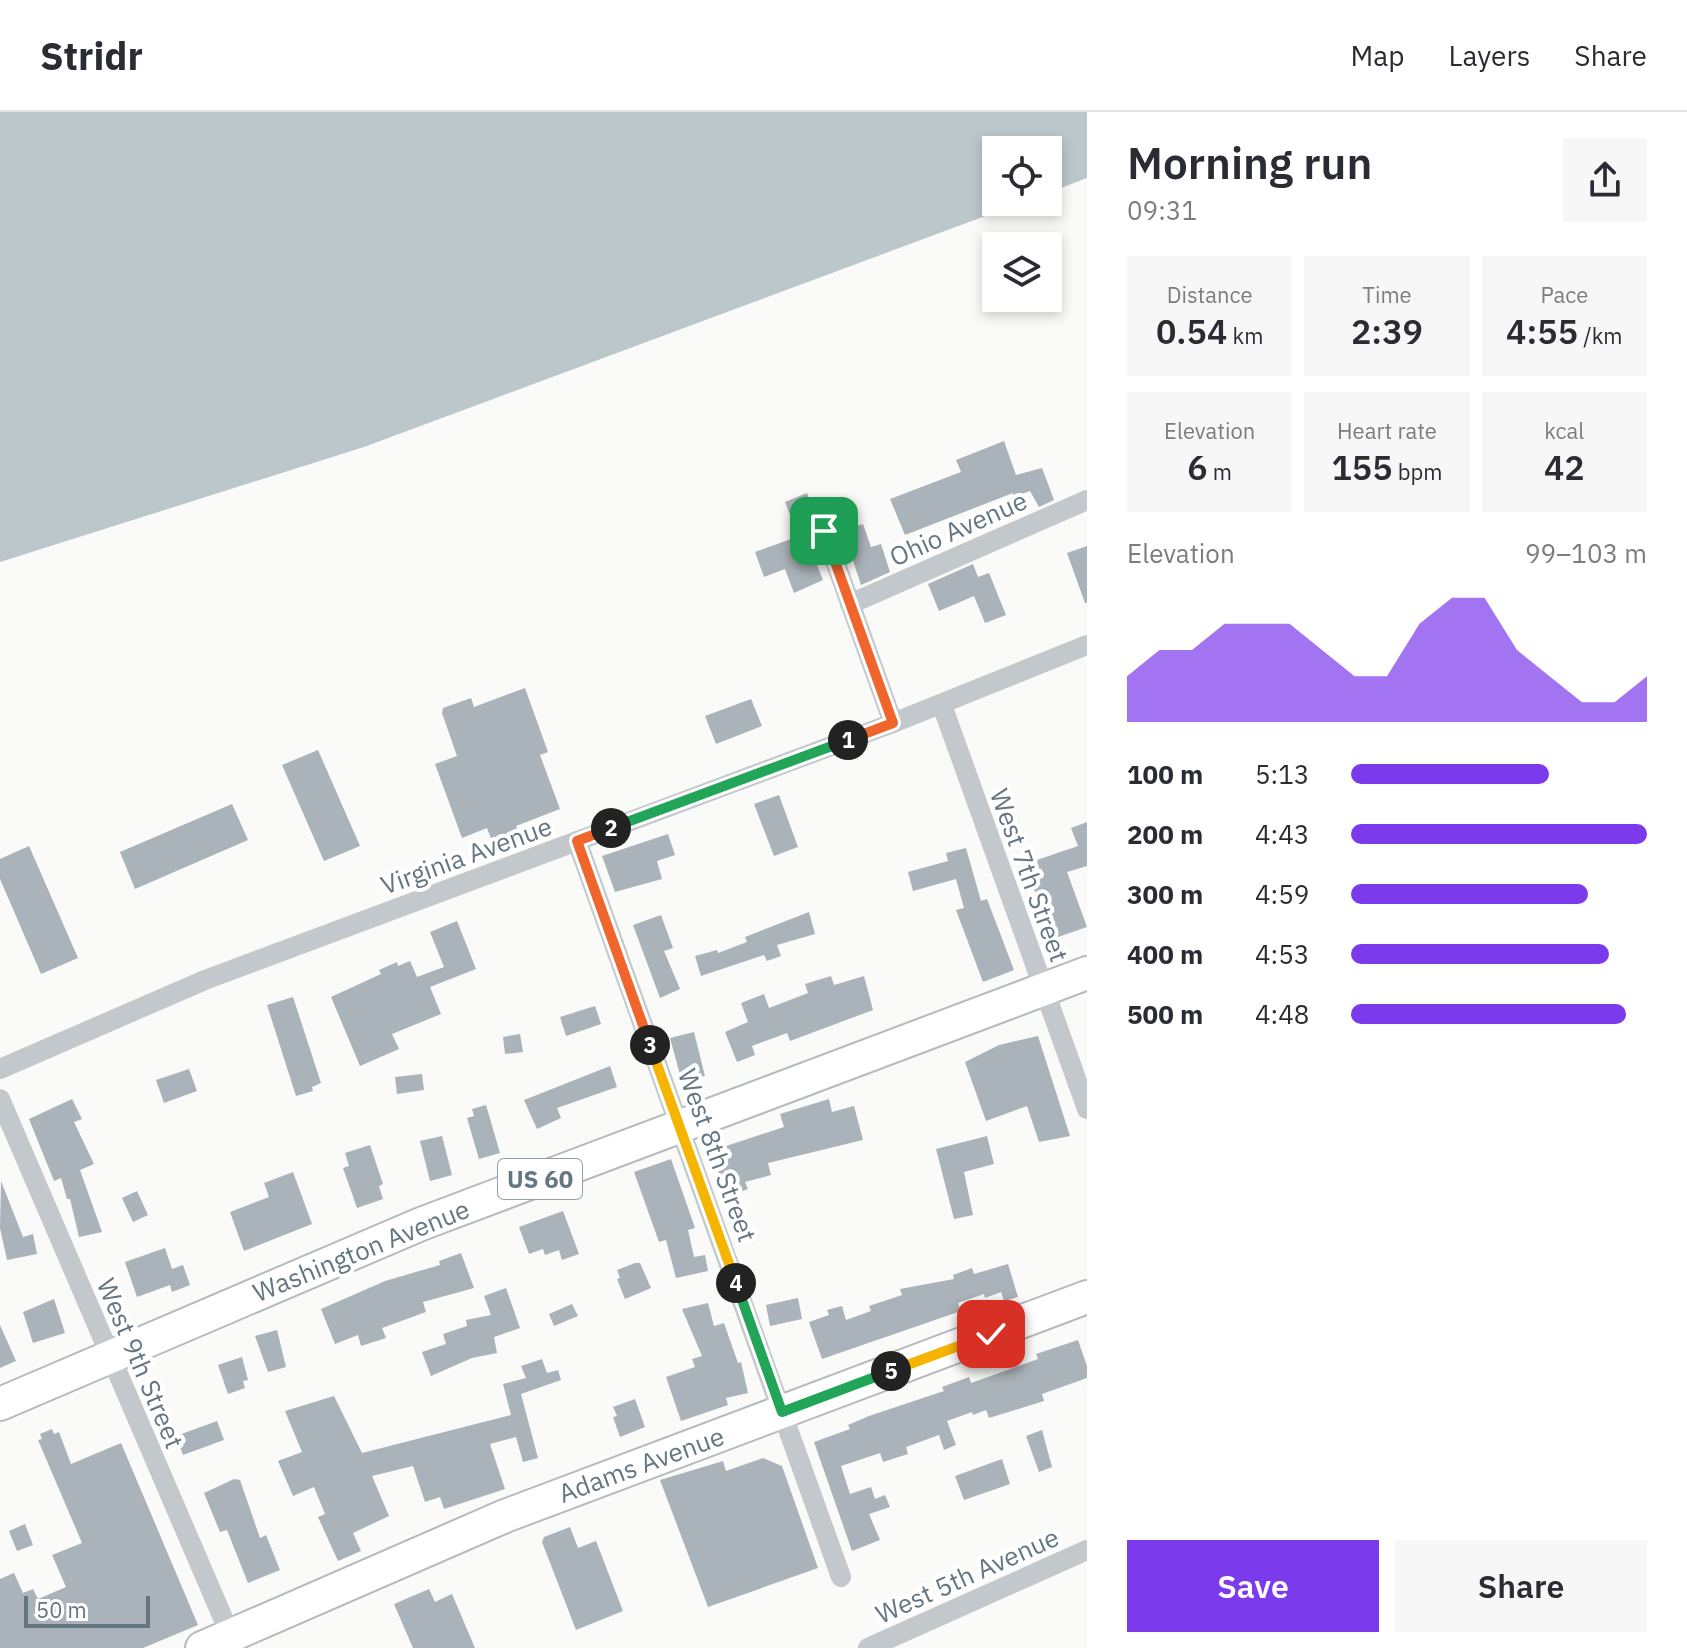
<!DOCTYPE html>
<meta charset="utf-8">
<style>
:root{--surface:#fff;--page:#f7f7f7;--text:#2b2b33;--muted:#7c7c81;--line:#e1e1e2;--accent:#7c3aed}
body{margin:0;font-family:"IBM Plex Sans",sans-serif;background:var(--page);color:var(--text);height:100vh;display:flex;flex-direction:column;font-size:30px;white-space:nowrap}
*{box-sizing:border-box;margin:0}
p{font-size:26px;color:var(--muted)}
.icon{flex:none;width:44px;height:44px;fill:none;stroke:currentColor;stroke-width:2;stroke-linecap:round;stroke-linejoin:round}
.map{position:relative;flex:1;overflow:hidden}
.panel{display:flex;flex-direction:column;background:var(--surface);width:600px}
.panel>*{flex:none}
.tools{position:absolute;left:982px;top:24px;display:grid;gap:16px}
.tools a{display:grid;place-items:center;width:80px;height:80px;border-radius:0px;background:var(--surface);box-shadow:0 4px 12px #0003;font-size:40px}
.scale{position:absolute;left:24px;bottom:20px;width:126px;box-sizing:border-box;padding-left:8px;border:4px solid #657683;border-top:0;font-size:22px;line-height:28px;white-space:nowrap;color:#657683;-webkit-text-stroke:6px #fff;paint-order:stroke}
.pin{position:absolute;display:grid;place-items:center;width:68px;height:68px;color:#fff;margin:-34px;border-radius:16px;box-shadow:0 4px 12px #0006}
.km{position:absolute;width:40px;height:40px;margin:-20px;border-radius:50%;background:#222;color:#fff;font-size:22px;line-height:40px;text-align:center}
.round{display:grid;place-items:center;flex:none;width:84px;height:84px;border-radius:0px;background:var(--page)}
.summary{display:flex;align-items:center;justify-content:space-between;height:136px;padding:0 40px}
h1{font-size:44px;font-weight:600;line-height:60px}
.figures{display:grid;grid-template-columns:repeat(3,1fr);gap:12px;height:136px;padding:8px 40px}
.figures div{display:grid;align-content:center;border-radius:0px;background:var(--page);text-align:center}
.figures b{font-size:34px;font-weight:600}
.figures small{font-size:22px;font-weight:400}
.figures p{font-size:22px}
.chart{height:224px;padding:16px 40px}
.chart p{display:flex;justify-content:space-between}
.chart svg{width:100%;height:144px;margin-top:8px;fill:var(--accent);opacity:.7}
.button{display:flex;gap:16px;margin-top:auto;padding:16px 40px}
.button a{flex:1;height:92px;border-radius:0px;background:var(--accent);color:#fff;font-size:32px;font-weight:600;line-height:92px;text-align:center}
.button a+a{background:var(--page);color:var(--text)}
ul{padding:0 40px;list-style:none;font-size:26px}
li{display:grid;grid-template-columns:128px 96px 1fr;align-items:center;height:60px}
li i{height:20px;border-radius:10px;background:var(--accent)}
header{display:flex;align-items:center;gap:48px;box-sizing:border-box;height:112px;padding:0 40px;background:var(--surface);border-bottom:2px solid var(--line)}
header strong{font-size:38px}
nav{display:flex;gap:44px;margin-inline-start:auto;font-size:28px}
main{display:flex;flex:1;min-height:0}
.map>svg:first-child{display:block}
.water{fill:#bbc7cb}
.building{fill:#aab3b9}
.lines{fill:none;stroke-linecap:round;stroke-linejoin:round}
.primary-casing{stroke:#b5babe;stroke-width:36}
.street{stroke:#c3c8cc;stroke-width:20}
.primary{stroke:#fff;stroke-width:32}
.split-1-casing{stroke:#fff;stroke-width:16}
.split-2-casing{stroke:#fff;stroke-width:16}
.split-3-casing{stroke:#fff;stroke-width:16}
.split-4-casing{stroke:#fff;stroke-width:16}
.split-5-casing{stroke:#fff;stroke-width:16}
.split-6-casing{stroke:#fff;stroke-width:16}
.split-1{stroke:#f0652b;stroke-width:10}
.split-2{stroke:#22a559;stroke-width:10}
.split-3{stroke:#f0652b;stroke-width:10}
.split-4{stroke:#f5b400;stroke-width:10}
.split-5{stroke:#22a559;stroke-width:10}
.split-6{stroke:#f5b400;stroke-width:10}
.labels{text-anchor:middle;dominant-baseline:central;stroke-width:8;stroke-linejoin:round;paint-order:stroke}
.shield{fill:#fff;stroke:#939fa8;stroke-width:2}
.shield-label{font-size:24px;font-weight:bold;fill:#657683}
.street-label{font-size:26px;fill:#657683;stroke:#fff}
</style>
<header>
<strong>Stridr</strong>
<nav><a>Map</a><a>Layers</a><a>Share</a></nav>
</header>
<main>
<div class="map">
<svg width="1087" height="1536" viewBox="0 0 1087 1536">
<rect width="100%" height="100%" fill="#fafaf8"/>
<polygon class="water" points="0,0 1087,0 1087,66 1048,81 1048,38 996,38 996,90 1023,90 364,335 0,450"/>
<g class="building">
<polygon points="1004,329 1016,363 1042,356 1054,388 1039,395 1030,379 1014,385 1013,381 905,423 890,387 961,360 956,348"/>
<polygon points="807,381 810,389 805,403 792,408 785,390"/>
<polygon points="863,412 871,435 881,432 890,460 861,473 843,418"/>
<polygon points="791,427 794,435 815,432 820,444 814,446 823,468 794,481 785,457 764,465 755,440"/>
<polygon points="1087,434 1087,491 1085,491 1067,441"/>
<polygon points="973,452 978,465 989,461 1006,503 985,511 974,484 939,499 928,472"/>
<polygon points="525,576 548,640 540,643 560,697 516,714 519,723 493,732 487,716 462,726 435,652 457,644 442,601 443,596 471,586 474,595"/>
<polygon points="751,587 762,614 716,632 705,604"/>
<polygon points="318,638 360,734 324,749 282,653"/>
<polygon points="779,683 798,735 774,744 754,692"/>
<polygon points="232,692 248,728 135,777 120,740"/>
<polygon points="1087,710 1087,754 1067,760 1087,815 1052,827 1025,752 1078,734 1071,716"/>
<polygon points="668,722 675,743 657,749 662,767 615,780 602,744"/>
<polygon points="29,734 78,846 41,862 0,767 0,747"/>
<polygon points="966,736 981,789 987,787 1014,858 983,870 956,798 964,796 956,767 913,779 908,760 948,749 946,741"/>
<polygon points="809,800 815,822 777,833 781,844 767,849 764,843 701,864 695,844 717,838 718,841 747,830 745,825"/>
<polygon points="661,803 673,836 664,839 680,877 660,886 633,813"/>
<polygon points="457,809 476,857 430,875 441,902 392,922 399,937 360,954 331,885 381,862 379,858 397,850 398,854 410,849 417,865 444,855 430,820"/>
<polygon points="831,864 834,873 864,864 873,898 790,929 787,921 752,934 755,943 737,950 725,920 748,910 741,891 764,882 769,896 808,881 805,872"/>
<polygon points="293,885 321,971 312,975 313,979 296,984 267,893"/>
<polygon points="595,894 601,912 566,924 560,905"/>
<polygon points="694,920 705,964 682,970 670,926"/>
<polygon points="520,922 523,940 505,942 503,925"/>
<polygon points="1038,924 1070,1024 1039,1030 1027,994 986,1009 965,950 999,933"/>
<polygon points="610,954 617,975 557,996 561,1006 537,1017 524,988"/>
<polygon points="189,957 197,979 164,991 156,968"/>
<polygon points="422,962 424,978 397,982 395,965"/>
<polygon points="72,987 82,1007 74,1010 94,1052 80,1058 102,1120 79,1125 70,1087 67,1087 61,1066 54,1069 29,1007"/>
<polygon points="829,987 832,1000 854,994 863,1028 768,1051 771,1063 745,1070 748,1077 727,1085 711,1039 784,1015 780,1002"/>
<polygon points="486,993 500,1041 479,1047 467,1006 474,1004 472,997"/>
<polygon points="442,1024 452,1063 430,1069 420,1029"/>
<polygon points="987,1024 994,1052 964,1060 973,1103 954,1107 936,1037"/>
<polygon points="370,1033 383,1072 379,1074 383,1087 357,1096 343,1056 349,1054 345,1041"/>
<polygon points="671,1047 695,1116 688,1118 694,1145 705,1143 708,1159 676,1166 666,1128 659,1130 634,1060"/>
<polygon points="293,1060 312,1112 244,1139 230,1100 269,1085 264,1071"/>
<polygon points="1,1069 23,1125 33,1122 37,1142 7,1148 0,1116"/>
<polygon points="137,1079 148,1103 133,1110 122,1086"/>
<polygon points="563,1099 579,1142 562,1148 559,1138 545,1143 543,1137 529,1142 519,1115"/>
<polygon points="165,1136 172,1157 183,1153 190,1173 172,1180 170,1173 137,1185 125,1150"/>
<polygon points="461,1141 474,1176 423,1190 426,1200 382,1216 386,1226 361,1234 358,1223 335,1232 321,1197 385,1169 440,1153 439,1149"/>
<polygon points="635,1151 640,1151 651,1176 625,1187 617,1167 620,1166 617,1158"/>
<polygon points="1008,1152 1018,1185 1004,1189 1001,1180 985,1186 984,1182 958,1191 961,1199 822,1247 809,1210 829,1203 827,1198 842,1194 846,1208 871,1199 869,1194 902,1183 900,1177 954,1167 953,1163 972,1156 974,1162"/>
<polygon points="506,1176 520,1216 494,1225 497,1241 472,1246 431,1264 422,1240 446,1232 443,1222 467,1214 466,1208 491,1203 484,1184"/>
<polygon points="798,1186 802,1207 770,1214 766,1193"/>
<polygon points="54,1187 65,1221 33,1231 23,1200"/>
<polygon points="708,1191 714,1214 724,1211 738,1251 741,1250 748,1281 726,1286 728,1293 681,1309 666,1265 695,1255 692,1247 702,1244 682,1197"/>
<polygon points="572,1192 578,1204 554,1214 549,1202"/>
<polygon points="0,1213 16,1249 0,1256"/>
<polygon points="277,1218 286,1255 268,1260 255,1224"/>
<polygon points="1078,1228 1087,1254 1087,1266 1042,1282 1044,1289 1031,1293 989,1306 986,1298 973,1303 972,1300 947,1309 956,1333 944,1338 939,1323 906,1335 908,1342 883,1350 880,1341 841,1354 850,1382 871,1375 875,1387 885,1383 890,1395 869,1402 880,1428 852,1439 814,1330 850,1317 848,1313 869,1304 944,1279 942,1275 969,1265 971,1271 1038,1247 1036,1242"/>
<polygon points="242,1245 248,1268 243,1269 245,1276 228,1282 218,1253"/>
<polygon points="542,1247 547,1261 558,1258 561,1268 521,1282 538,1346 523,1350 516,1325 490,1332 505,1377 444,1397 440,1385 425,1390 413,1354 372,1364 389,1404 353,1421 361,1439 338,1449 318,1405 325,1402 314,1375 293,1384 278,1349 302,1340 285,1299 334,1284 362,1341 511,1303 503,1272 526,1266 521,1254"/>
<polygon points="635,1287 645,1315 620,1325 613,1305 617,1304 613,1295"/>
<polygon points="217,1309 224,1328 183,1343 176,1324"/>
<polygon points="52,1317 54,1322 59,1320 71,1352 121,1331 198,1513 143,1536 0,1536 0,1467 14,1461 23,1481 33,1477 38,1487 66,1475 52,1443 82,1431 38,1328 42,1327 40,1322"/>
<polygon points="1042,1318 1052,1355 1039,1360 1026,1324"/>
<polygon points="763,1346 782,1354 818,1456 708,1495 660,1368 723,1349 726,1359"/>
<polygon points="1002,1347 1010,1372 964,1388 955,1364"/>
<polygon points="234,1367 240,1368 260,1426 266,1423 280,1458 248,1471 227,1418 220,1420 204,1381"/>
<polygon points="25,1412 33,1433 17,1439 9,1419"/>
<polygon points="570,1415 578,1436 596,1429 623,1499 576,1518 542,1430 544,1425"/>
<polygon points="429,1477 435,1490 452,1482 475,1536 413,1536 394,1492"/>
</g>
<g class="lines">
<g class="primary-casing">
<g id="primary">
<polyline points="0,1292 421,1112 1087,861"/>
<polyline points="202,1536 505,1404 1087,1185"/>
</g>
</g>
<g class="street">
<polyline points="817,399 893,611"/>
<polyline points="850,492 1087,388"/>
<polyline points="942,593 1087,997"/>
<polyline points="577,729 841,1465"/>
<polyline points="0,957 205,868 893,611 1087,533"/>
<polyline points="0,987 235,1534"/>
<polyline points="868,1536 1087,1438"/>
</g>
<use href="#primary" class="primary"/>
</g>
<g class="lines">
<g class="split-1-casing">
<polyline id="split-1" points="824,419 893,611 848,628"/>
</g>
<g class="split-2-casing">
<polyline id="split-2" points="611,716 848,628"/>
</g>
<g class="split-3-casing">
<polyline id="split-3" points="611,716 577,729 650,933"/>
</g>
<g class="split-4-casing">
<polyline id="split-4" points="650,933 736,1171"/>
</g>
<g class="split-5-casing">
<polyline id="split-5" points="736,1171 782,1300 891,1259"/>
</g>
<g class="split-6-casing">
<polyline id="split-6" points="891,1259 991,1222"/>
</g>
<use href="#split-1" class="split-1"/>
<use href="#split-2" class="split-2"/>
<use href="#split-3" class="split-3"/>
<use href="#split-4" class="split-4"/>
<use href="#split-5" class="split-5"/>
<use href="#split-6" class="split-6"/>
</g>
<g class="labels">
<rect class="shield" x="498" y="1047" width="84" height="40" rx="6"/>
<g class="shield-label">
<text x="540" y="1067">US 60</text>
</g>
<g class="street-label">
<text transform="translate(958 416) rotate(-24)">Ohio Avenue</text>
<text transform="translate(466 743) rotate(-20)">Virginia Avenue</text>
<text transform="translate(1030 763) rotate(70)">West 7th Street</text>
<text transform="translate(718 1043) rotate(70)">West 8th Street</text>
<text transform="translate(361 1138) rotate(-22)">Washington Avenue</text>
<text transform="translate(141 1251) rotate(67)">West 9th Street</text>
<text transform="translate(641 1352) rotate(-20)">Adams Avenue</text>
<text transform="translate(967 1463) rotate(-24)">West 5th Avenue</text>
</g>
</g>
</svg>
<div class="tools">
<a><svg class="icon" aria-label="locate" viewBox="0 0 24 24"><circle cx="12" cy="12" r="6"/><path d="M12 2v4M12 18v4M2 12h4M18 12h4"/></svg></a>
<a><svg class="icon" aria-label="layers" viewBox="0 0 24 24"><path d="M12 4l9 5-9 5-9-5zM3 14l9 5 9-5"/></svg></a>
</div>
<div class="scale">50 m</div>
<div class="pin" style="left:824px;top:419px;background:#1e9e55"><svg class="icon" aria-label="arrive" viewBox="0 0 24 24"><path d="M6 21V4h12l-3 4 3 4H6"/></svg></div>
<div class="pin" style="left:991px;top:1222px;background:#d93025"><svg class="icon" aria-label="check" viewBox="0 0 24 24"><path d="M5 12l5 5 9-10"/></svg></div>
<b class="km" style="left:848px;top:628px">1</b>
<b class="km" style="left:611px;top:716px">2</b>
<b class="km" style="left:650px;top:933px">3</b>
<b class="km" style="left:736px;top:1171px">4</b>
<b class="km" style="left:891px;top:1259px">5</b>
</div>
<section class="panel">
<div class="summary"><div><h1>Morning run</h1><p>09:31</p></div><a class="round"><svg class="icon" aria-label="share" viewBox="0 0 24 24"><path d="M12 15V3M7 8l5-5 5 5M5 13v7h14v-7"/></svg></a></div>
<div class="figures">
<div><p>Distance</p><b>0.54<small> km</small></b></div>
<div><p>Time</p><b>2:39</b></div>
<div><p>Pace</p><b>4:55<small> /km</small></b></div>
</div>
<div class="figures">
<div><p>Elevation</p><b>6<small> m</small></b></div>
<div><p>Heart rate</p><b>155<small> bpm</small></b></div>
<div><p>kcal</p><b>42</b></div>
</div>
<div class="chart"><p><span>Elevation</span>99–103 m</p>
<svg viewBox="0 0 160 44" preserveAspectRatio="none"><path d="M0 44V30L10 22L20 22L30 14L40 14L50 14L60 22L70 30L80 30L90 14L100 6L110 6L120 22L130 30L140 38L150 38L160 30V44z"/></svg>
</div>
<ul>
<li><b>100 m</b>5:13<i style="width:67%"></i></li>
<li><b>200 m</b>4:43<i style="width:100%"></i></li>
<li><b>300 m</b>4:59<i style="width:80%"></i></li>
<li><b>400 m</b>4:53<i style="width:87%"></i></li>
<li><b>500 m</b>4:48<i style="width:93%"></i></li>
</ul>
<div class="button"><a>Save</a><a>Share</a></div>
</section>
</main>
